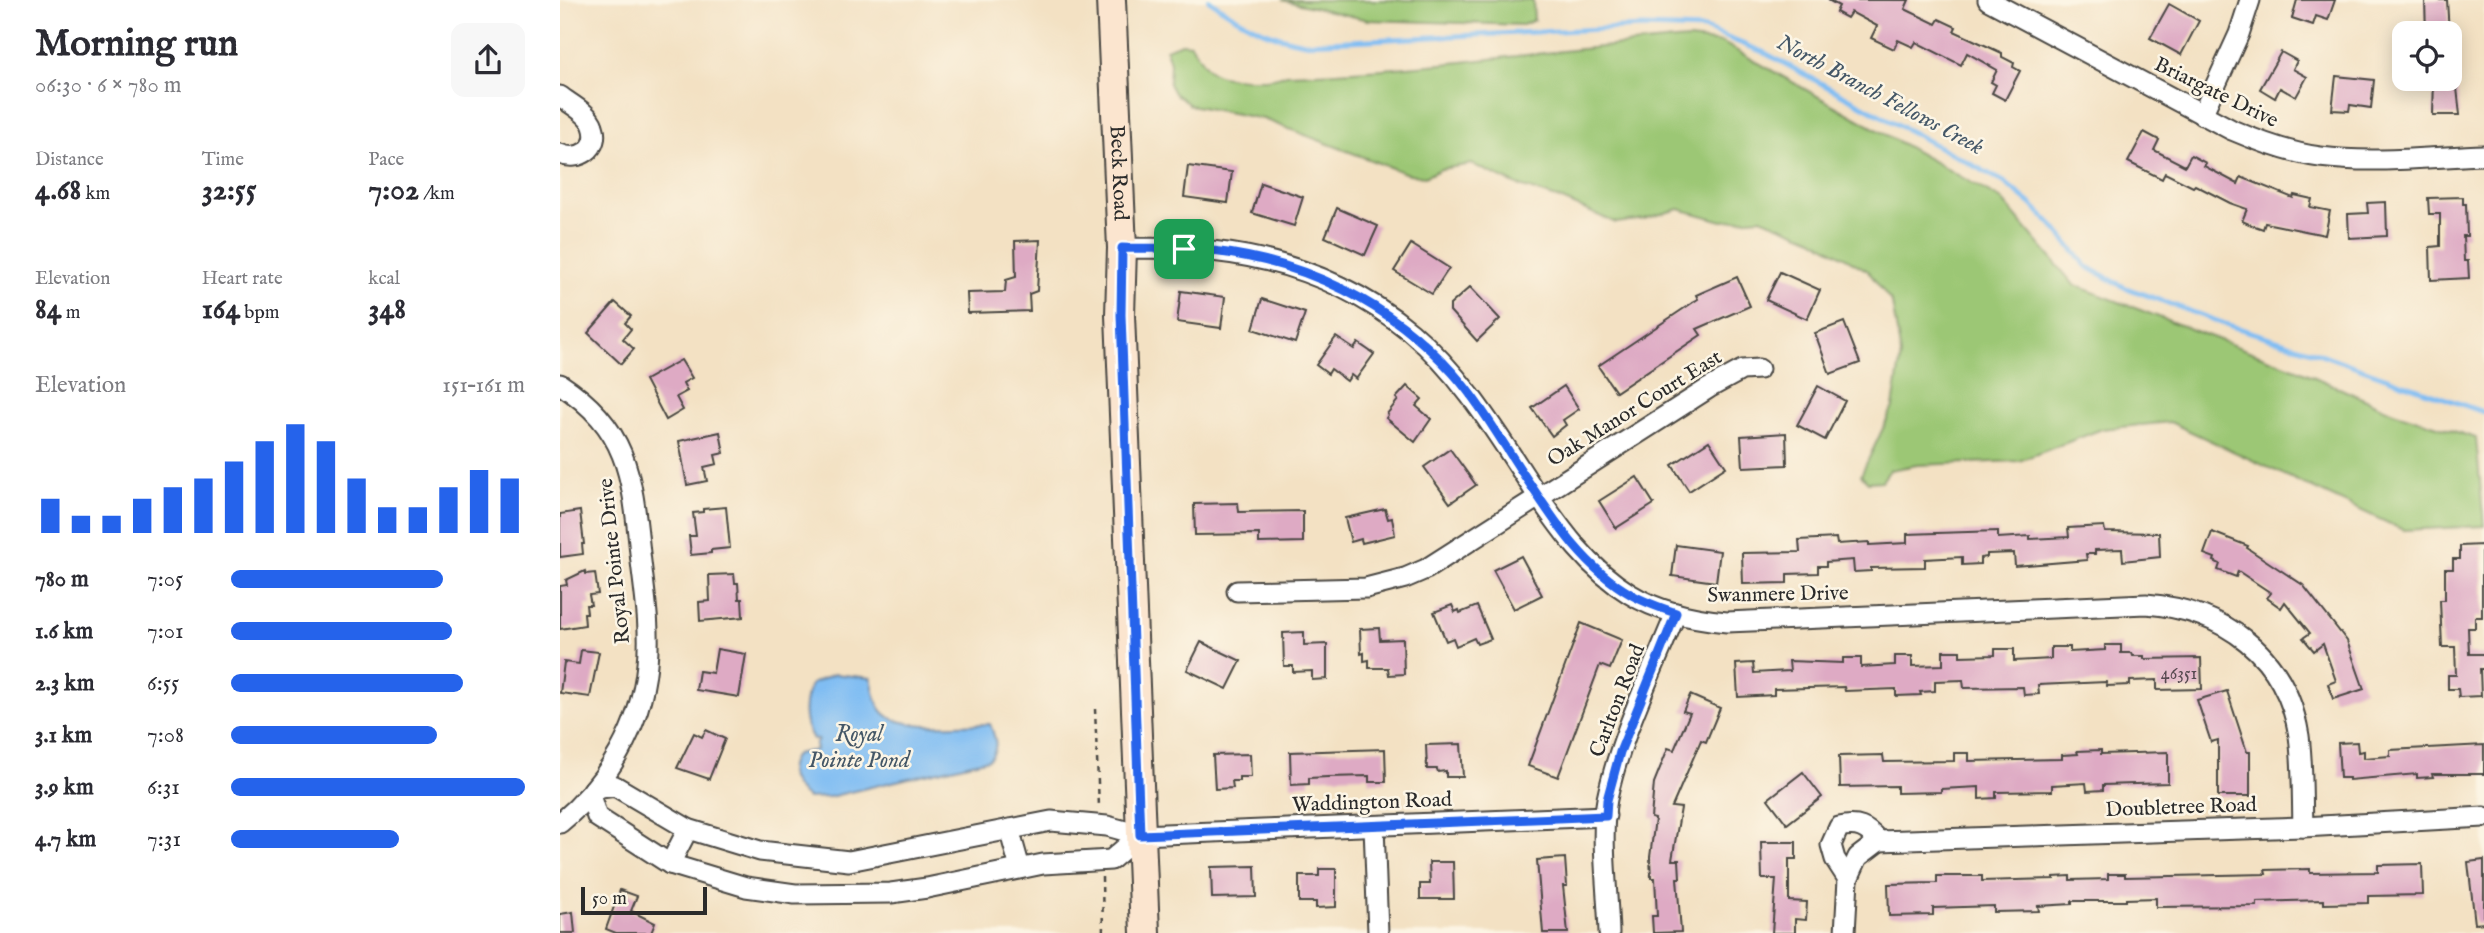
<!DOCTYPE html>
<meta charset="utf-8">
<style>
:root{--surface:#fff;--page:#f7f7f7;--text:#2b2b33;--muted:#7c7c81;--accent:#2563eb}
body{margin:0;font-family:"IM FELL English",serif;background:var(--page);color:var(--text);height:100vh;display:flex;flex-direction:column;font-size:26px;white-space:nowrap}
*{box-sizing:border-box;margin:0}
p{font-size:23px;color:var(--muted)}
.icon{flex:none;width:38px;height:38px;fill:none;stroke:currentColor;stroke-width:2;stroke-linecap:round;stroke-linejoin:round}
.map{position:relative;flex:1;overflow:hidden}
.sheet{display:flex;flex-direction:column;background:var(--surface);width:560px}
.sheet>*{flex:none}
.fabs{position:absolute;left:1832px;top:21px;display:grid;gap:14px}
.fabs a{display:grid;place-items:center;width:70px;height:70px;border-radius:14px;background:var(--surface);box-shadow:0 4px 18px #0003;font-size:35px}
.scale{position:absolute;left:21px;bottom:18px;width:126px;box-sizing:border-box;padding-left:7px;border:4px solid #2b2b2b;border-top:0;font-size:19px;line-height:24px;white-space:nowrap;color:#2b2b2b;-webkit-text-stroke:5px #fcf5e5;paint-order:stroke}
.pin{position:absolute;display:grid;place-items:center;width:60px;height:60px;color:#fff;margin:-30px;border-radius:14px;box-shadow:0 4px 10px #0006}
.round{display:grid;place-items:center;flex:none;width:74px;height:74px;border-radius:14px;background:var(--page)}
.overview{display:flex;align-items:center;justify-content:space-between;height:119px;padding:0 35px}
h1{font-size:38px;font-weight:700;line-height:52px}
.stats{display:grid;grid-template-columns:repeat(3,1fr);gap:10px;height:119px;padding:7px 35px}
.stats div{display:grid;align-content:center}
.stats b{font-size:30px;font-weight:700}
.stats small{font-size:19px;font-weight:400}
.stats p{font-size:19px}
.chart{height:196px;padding:14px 35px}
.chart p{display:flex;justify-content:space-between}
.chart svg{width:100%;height:126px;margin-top:7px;stroke:var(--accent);stroke-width:6}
ul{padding:0 35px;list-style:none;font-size:23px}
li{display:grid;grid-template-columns:112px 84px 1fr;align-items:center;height:52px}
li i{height:18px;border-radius:9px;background:var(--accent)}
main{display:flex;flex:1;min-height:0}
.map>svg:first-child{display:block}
.green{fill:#9cc774;stroke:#647950;stroke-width:2}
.water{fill:#80bdf3;stroke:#56748f;stroke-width:2}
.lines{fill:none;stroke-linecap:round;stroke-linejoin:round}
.stream{stroke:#80bdf3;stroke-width:5}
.building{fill:#deaac4}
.minor-casing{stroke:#494642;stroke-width:23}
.secondary-casing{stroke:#494642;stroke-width:32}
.path{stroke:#494642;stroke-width:2.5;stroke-dasharray:5 5;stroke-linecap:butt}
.minor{stroke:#fff;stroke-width:19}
.secondary{stroke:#fbe5cf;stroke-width:28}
.route-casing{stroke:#fff;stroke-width:14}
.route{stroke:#2563eb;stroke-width:9}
.labels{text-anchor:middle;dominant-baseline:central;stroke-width:5;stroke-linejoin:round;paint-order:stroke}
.number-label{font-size:18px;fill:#584b51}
.street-label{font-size:21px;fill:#2b2b2b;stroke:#fcf5e5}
.water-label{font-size:23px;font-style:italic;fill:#445767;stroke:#fcf5e5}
</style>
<main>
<section class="sheet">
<div class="overview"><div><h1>Morning run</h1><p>06:30 · 6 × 780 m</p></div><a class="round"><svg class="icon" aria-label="share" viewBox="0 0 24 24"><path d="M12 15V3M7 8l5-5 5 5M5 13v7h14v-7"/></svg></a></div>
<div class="stats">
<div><p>Distance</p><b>4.68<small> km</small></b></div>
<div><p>Time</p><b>32:55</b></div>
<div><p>Pace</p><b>7:02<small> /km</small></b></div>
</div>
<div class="stats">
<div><p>Elevation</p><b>84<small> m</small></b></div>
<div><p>Heart rate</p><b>164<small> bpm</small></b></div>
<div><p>kcal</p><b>348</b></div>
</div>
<div class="chart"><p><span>Elevation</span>151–161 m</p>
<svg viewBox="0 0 160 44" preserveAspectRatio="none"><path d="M5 44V32M15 44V38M25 44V38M35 44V32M45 44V28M55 44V25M65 44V19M75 44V12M85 44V6M95 44V12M105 44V25M115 44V35M125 44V35M135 44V28M145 44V22M155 44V25"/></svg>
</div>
<ul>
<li><b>780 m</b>7:05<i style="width:72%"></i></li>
<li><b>1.6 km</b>7:01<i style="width:75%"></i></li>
<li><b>2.3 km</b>6:55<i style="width:79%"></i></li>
<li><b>3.1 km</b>7:08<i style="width:70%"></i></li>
<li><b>3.9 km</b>6:31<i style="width:100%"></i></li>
<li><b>4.7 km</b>7:31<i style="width:57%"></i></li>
</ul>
</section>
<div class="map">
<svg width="1924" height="933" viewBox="0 0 1924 933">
<rect width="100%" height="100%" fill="#fcf5e5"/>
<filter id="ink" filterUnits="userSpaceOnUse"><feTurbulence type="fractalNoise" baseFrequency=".0143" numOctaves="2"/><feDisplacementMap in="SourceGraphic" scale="14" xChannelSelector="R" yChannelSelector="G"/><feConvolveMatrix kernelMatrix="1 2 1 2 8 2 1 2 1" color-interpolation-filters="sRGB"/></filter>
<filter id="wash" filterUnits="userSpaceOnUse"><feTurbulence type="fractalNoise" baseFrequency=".00686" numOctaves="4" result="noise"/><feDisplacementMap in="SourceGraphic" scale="28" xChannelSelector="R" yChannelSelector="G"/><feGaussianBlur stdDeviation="1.57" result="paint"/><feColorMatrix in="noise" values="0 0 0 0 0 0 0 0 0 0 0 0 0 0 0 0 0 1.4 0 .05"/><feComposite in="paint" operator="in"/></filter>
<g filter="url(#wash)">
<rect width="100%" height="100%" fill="#f3e1c3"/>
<g class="green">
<polygon points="722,0 964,0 973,1 974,20 963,25 808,20"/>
<path d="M1129,39L1163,43L1442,200L1514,285L1739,370L1833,412L1916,438L1924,526L1843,530L1610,422L1542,429L1459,461L1357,465L1330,470L1322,481L1308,482L1301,475L1333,407L1341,355L1332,303L1308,271L1253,239L1201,218L1162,221L1119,209L1084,219L1056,223L1000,199L957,185L912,164L881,169L865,177L845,173L703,119L630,105L614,93L609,84L610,63L606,49L621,43L631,44C637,54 643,65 652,72C665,80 712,82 726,74C860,71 995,49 1129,39Z"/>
</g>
<path class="water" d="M274,674L311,678C314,690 315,704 324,713C341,731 405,724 430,724C435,737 440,748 429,759L269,797L248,798C233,788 222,771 236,754L256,750L255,745L258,740L253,739C241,722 243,701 251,684Z"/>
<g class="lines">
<path class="stream" d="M649,0C679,21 708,37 745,43L1083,27L1145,29L1203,52L1444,182L1471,204L1494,227L1526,266L1564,287L1668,325L1752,351L1923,412"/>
</g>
<g id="blocks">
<g class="building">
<polygon points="1268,0 1349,0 1345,9 1376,24 1379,19 1396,27 1394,31 1442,53 1442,57 1454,63 1453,67 1460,71 1445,100 1432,93 1436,85 1431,82 1437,70 1407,53 1401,65 1356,42 1353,47 1338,40 1334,49 1311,38 1317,26 1291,12 1287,18 1276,12 1279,6"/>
<polygon points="1737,0 1775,0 1768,20 1756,16 1753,25 1732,18"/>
<polygon points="1865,0 1887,0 1889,33 1866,33"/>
<polygon points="1609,4 1639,21 1621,55 1590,38"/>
<polygon points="1721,52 1737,61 1733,69 1747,77 1736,97 1720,88 1715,98 1700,89"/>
<polygon points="1776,76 1814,80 1811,108 1790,105 1789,111 1772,110"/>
<polygon points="1874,79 1896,79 1900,115 1873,115"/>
<polygon points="1584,132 1599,140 1594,150 1625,166 1631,155 1646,163 1644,166 1678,184 1681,177 1733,198 1734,195 1752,199 1750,207 1770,211 1765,235 1705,223 1703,229 1689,224 1682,221 1687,209 1670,203 1635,185 1633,187 1605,173 1602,179 1568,162"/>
<polygon points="628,166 672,172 668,203 624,197"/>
<polygon points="701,183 743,197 734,226 692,213"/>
<polygon points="1903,197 1903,204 1906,204 1907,236 1903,236 1904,261 1908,261 1909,278 1871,280 1870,247 1880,246 1880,214 1869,214 1868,198"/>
<polygon points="1826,202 1827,236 1789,238 1788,214 1808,213 1807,203"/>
<polygon points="777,208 818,226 805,255 765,237"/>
<polygon points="480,240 477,291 469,294 470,311 408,313 407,293 445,292 446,280 456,277 455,241"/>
<polygon points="851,244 889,268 872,294 834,271"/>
<polygon points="1220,272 1260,290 1247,319 1206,300"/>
<polygon points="1177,277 1190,306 1137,329 1141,335 1056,392 1038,366 1138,299 1136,295"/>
<polygon points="910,287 940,319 917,341 890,311 890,305"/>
<polygon points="621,291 665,297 661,328 617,322"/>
<polygon points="702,299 745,313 735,343 693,329"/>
<polygon points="55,302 71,316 65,323 71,329 63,339 74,349 61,364 28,333"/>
<polygon points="1284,322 1300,363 1270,374 1255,333"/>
<polygon points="776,337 794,349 798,343 814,354 796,379 791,375 787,381 771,369 768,374 756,365"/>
<polygon points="121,360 132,378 123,383 127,391 116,397 123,410 106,420 85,380"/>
<polygon points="847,386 862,399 856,406 871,419 855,442 826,418 828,415 827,414 838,400 836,398"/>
<polygon points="1004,386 1019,409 1003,420 1006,425 992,436 972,408"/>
<polygon points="1258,386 1285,401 1265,440 1237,425"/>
<polygon points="160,432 164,453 155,455 157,464 144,467 147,481 127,485 119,441"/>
<polygon points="1226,433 1227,465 1183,467 1181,436"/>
<polygon points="1149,441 1166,467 1129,491 1112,465"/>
<polygon points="890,449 916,485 890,503 864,467"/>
<polygon points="1077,477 1094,504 1056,528 1039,501"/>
<polygon points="678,503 679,512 743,511 743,542 699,543 699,534 635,535 634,504"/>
<polygon points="166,507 170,548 151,550 151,553 131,555 129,536 136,536 133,513 143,512 143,509"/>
<polygon points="825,509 828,519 832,518 835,535 802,543 801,539 791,542 785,518"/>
<polygon points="20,511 24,544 22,544 23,554 0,557 0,514"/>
<polygon points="1544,526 1545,532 1599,533 1600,557 1563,561 1562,549 1535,550 1535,554 1526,554 1527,560 1455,566 1454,553 1427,554 1427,557 1420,558 1420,564 1402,565 1402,557 1365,559 1365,567 1311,568 1311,571 1294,572 1293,560 1266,562 1266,566 1258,566 1258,573 1227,574 1227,583 1183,584 1182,553 1240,552 1239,540 1276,538 1277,544 1309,542 1309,545 1347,543 1347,534 1438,531 1438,538 1470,536 1470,539 1509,537 1508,528"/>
<polygon points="1652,532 1688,546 1687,548 1743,585 1787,641 1804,689 1773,699 1768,684 1776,681 1763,644 1754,651 1743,638 1750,633 1725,602 1721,608 1707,598 1711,593 1678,571 1676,577 1658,570 1660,564 1654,561 1655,558 1644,554"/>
<polygon points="1116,545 1160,551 1156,582 1112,576"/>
<polygon points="1922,545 1922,617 1915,617 1915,628 1908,628 1909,654 1924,654 1924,669 1920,669 1921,696 1899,697 1898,689 1888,689 1888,675 1896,675 1895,647 1882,647 1880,600 1885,600 1885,569 1893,569 1893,559 1900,559 1900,546"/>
<polygon points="961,556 982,595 954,609 933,570"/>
<polygon points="25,571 26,574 35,573 38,594 29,595 31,605 26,605 27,613 24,613 25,625 0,629 0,586 7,585 6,580"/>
<polygon points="174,574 175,583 178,583 179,599 182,599 183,617 140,621 139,602 150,601 149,575"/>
<polygon points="892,605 895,612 899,610 900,613 917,606 931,639 917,644 914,638 896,646 893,638 886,641 874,612"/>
<polygon points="1021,623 1062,640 1050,669 1040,665 998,777 968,766"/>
<polygon points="819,628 820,640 843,639 844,674 829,675 828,668 809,668 809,660 804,661 804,653 801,654 800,629"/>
<polygon points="744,632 744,645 767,644 767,679 752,680 752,671 733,672 733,666 724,666 723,633"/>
<polygon points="641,642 681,661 667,689 627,670"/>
<polygon points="1545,645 1561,645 1561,653 1572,653 1573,656 1584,656 1584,659 1641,658 1642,689 1597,690 1597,680 1570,681 1570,685 1547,686 1546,682 1478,685 1479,694 1464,695 1463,687 1404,688 1403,680 1375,681 1375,691 1360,692 1361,695 1336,696 1336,689 1285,691 1284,687 1214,689 1214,695 1178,697 1176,664 1193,663 1194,673 1230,671 1229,661 1283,663 1283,658 1301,658 1301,667 1335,665 1335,656 1352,656 1352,666 1383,665 1383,651 1400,651 1400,656 1435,655 1435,649 1454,649 1454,661 1491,659 1491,647 1510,647 1510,652 1545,650"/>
<polygon points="157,649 186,654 179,697 136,690 139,671 153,673"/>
<polygon points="21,650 39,652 30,697 0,693 4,662 19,664"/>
<polygon points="1667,691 1687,752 1690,752 1690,796 1658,796 1658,740 1651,742 1637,700"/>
<polygon points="1130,695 1160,708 1146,742 1141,740 1112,807 1121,808 1112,860 1119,860 1120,878 1117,878 1121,932 1093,933 1092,916 1097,916 1095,878 1091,878 1090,857 1095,819 1091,818 1094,783 1108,748 1114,750 1130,713 1123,711"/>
<polygon points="146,730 165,739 149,779 117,768 134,733 142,737"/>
<polygon points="1797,742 1798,752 1804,751 1804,758 1830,756 1830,750 1924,745 1924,774 1872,774 1873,777 1857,778 1857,774 1789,780 1789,778 1780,778 1778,743"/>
<polygon points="901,744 903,777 886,777 886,771 878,772 877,769 867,769 866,745"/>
<polygon points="825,749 826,782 809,782 809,776 768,777 749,778 749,784 731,785 730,752"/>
<polygon points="1541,750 1541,754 1608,752 1608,783 1543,785 1543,790 1527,791 1526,783 1492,785 1492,791 1436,792 1436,798 1419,799 1419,787 1381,789 1381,792 1337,793 1337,786 1280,787 1279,756 1323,755 1324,762 1394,761 1394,753 1409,753 1409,761 1502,759 1502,755 1518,754 1517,751"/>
<polygon points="690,754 691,777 679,777 679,781 672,781 673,788 655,789 653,755"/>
<polygon points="1243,772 1262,797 1227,824 1208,799"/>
<polygon points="1201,842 1236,842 1236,859 1229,859 1229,901 1247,902 1246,920 1235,919 1235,933 1212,933 1216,879 1202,879"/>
<polygon points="1005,858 1007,886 1003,886 1008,933 983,933 977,860"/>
<polygon points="1924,860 1924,923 1915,924 1908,862"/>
<polygon points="869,862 893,862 894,899 860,899 860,884 870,884"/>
<polygon points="1862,864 1863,895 1808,896 1808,903 1764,904 1764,900 1697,902 1697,906 1596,907 1596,898 1566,899 1566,901 1512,901 1512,904 1478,906 1479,911 1434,912 1434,906 1373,908 1373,915 1329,916 1328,884 1377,883 1377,876 1422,876 1422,881 1494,879 1494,877 1510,876 1510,880 1548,879 1548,874 1565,874 1565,877 1706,874 1705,870 1750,869 1750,873 1818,872 1818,865"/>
<polygon points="695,866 696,897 652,898 651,867"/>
<polygon points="759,869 776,869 776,907 756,908 756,902 739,902 739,876 759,876"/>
<polygon points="60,890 77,896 71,911 95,923 91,933 56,933 46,929"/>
<polygon points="13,912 15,933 0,933 0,914"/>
</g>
</g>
</g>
<g filter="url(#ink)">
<use href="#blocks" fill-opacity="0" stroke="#494642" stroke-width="2"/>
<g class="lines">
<g class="minor-casing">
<g id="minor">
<path d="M1428,0L1672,130C1700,142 1729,153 1760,157C1814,164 1870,157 1924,155"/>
<path d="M0,96C10,104 29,113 33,126C41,148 19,162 0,154"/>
<polyline points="1642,115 1679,34 1690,0"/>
<path d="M562,248C592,249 623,247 652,251C725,259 794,285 851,332C903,376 937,434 974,490C1002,531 1028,568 1070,594C1099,612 1134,619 1167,622L1586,604C1664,610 1726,654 1739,736C1743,765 1742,797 1743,827"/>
<path d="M0,384C69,429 72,477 80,553C84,590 91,627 87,664C81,727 48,783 0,823"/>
<polyline points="677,591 806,588 845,578 866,569 1149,388 1182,370 1199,369"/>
<polyline points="34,789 55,786 128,829 200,851 289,861 491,821 547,826 580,835 1046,816"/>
<polyline points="34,789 31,798 37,817 110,864 186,887 235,894 331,893 367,888 483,864 551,860 580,835"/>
<polyline points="814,826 818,933"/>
<polyline points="449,829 460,868"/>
<polyline points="110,864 128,829"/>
<polyline points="1288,879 1298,857 1319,841"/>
<path d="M1049,933C1048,894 1040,836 1047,799C1060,736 1092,673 1116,613"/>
<path d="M1285,933L1288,879L1275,859L1271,845L1279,827C1298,823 1306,827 1319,841L1743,827L1924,817"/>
</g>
</g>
<g class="secondary-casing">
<g id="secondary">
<path id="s1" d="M551,0L562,248L560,315L585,933"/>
</g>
</g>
<g class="path">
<polyline points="535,709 539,807"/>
<polyline points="542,877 543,933"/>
</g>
<use href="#minor" class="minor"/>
<use href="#secondary" class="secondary"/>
</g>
</g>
<g class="lines" filter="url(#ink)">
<g class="route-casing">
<path id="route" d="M562,248C592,249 623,247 653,251C746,262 830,303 893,373C919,402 939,437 960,469C992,517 1021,566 1072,595C1086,603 1101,608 1116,613L1060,752L1047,800L1046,816L580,835L561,315Z"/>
</g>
<use href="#route" class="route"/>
</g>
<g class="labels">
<g class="number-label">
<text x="1619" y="674">46351</text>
</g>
<g class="street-label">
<text transform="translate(1656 93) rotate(26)">Briargate Drive</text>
<text stroke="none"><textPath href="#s1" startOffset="173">Beck Road</textPath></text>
<text transform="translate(1075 409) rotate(-32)">Oak Manor Court East</text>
<text transform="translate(55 561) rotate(-96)">Royal Pointe Drive</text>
<text transform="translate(1218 595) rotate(-1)">Swanmere Drive</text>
<text transform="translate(1058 701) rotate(-69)">Carlton Road</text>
<text transform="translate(812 803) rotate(-2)">Waddington Road</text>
<text transform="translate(1621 808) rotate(-2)">Doubletree Road</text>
</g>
<g class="water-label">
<text transform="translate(1320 95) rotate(28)">North Branch Fellows Creek</text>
<text x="299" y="734">Royal<tspan x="299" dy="26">Pointe Pond</tspan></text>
</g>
</g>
</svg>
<div class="fabs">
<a><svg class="icon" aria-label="locate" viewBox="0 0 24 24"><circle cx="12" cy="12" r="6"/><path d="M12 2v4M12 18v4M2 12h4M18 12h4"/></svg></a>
</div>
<div class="scale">50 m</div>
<div class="pin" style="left:624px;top:249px;background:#1e9e55"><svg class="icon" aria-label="arrive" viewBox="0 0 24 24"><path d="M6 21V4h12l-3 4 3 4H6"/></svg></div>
</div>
</main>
